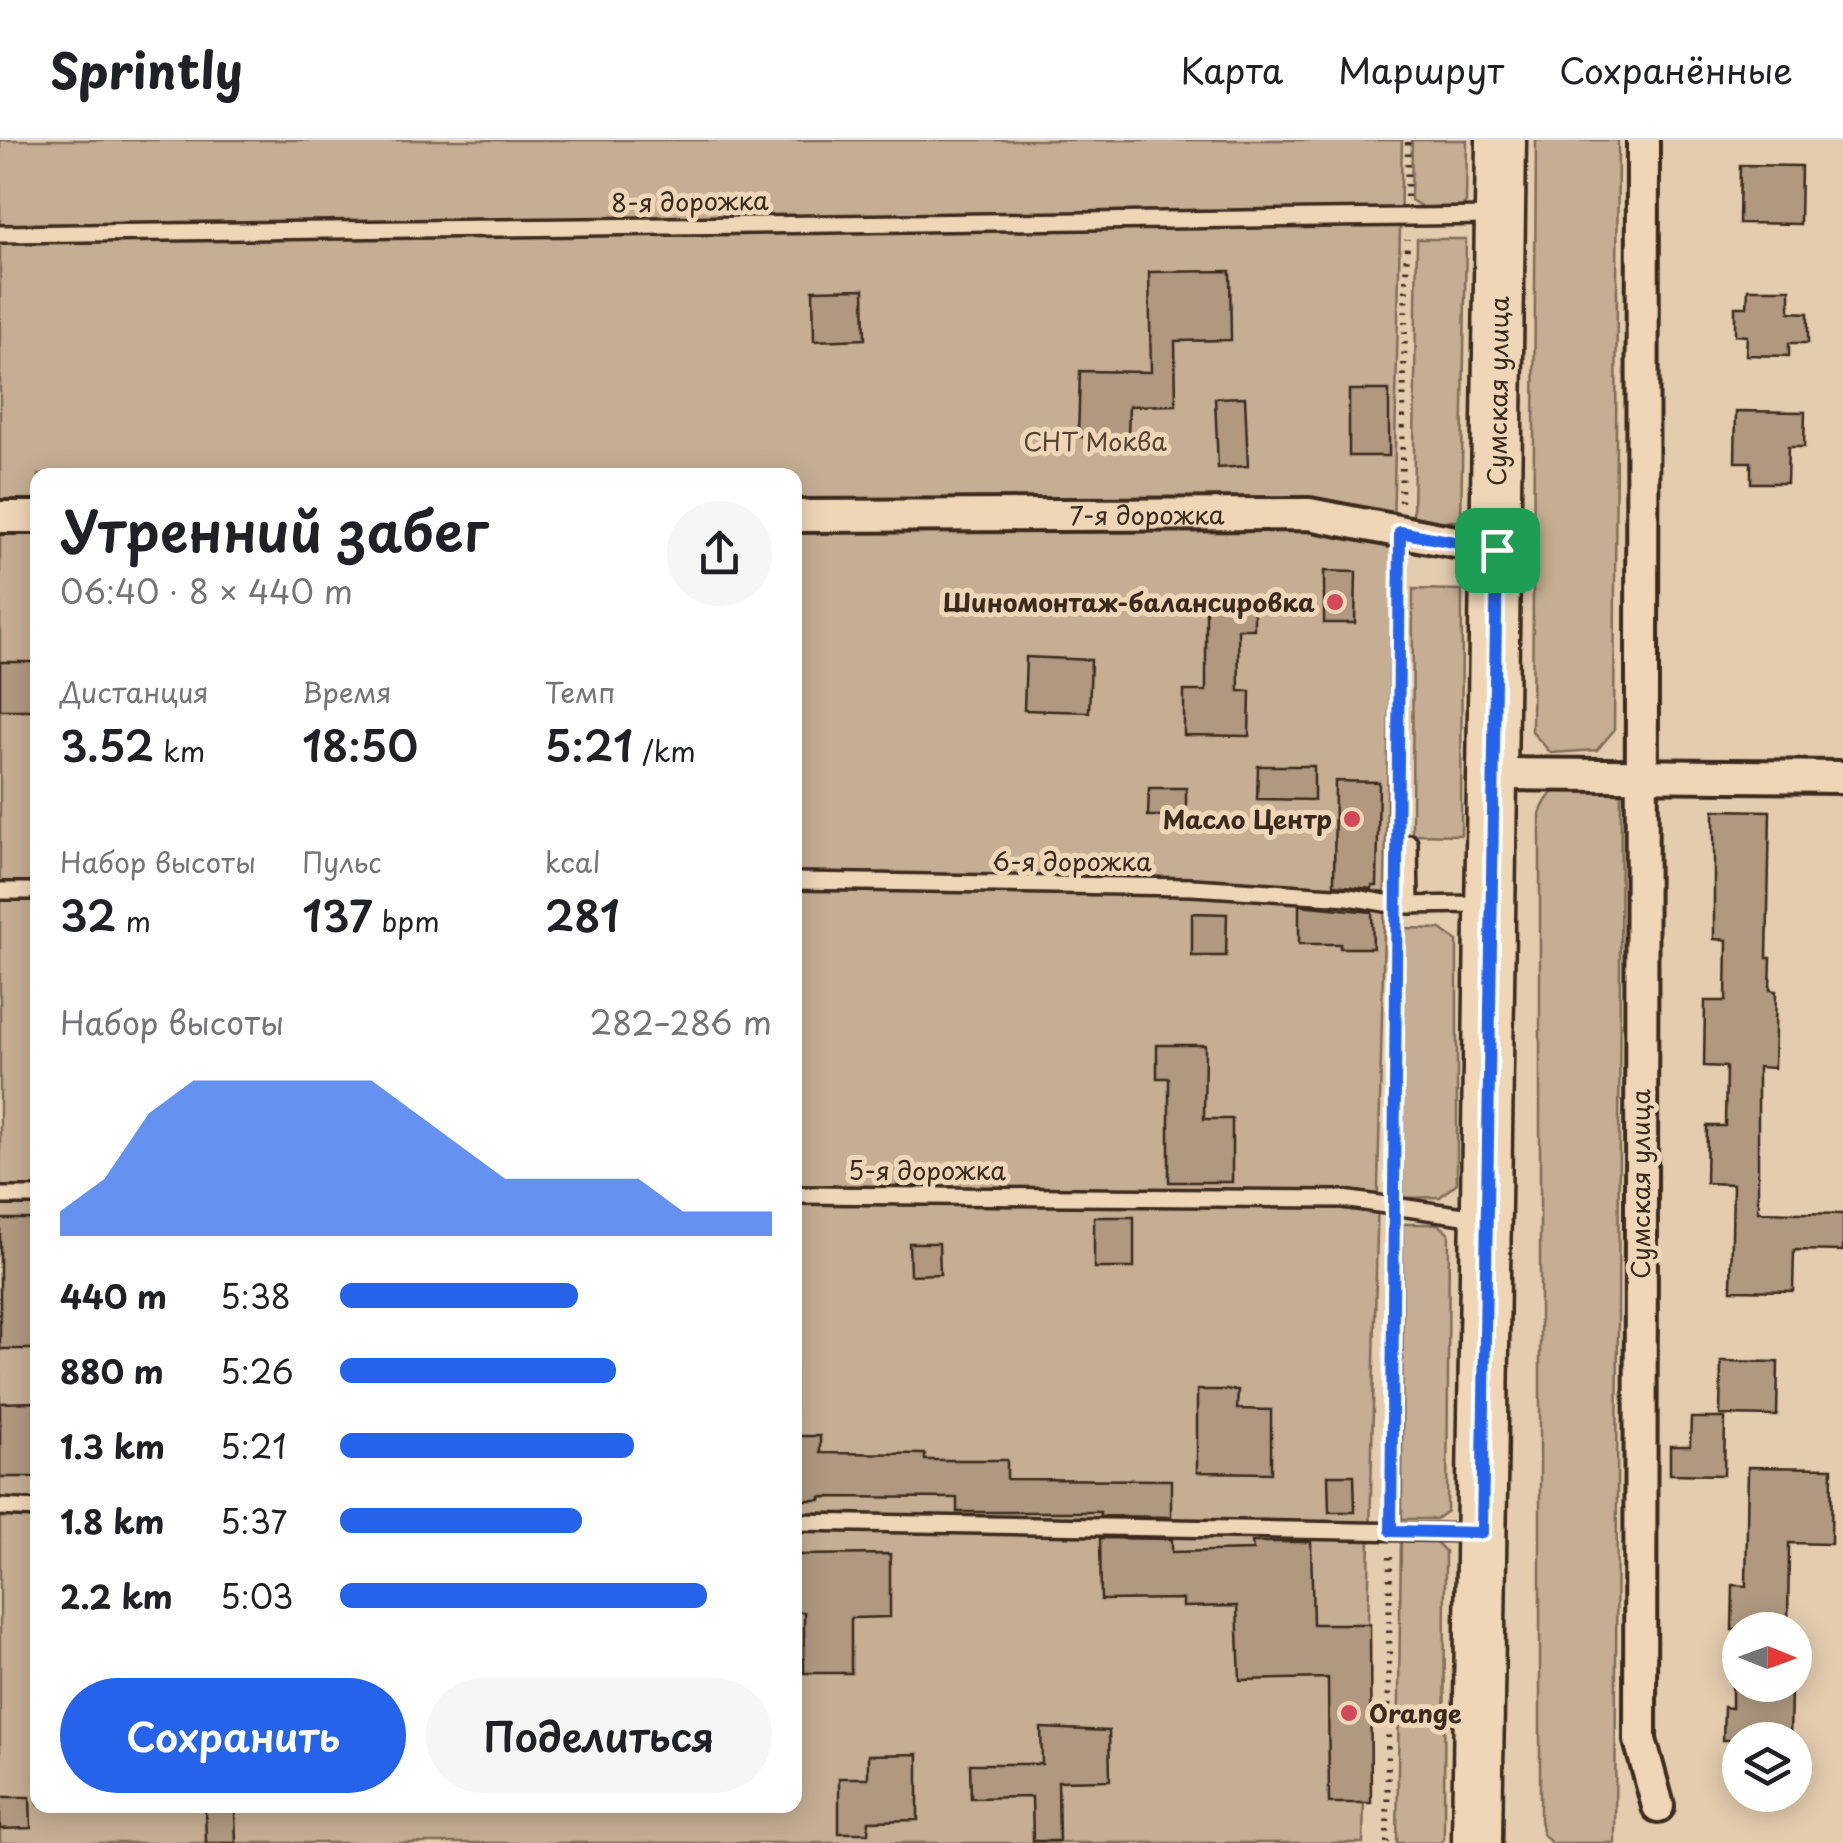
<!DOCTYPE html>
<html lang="ru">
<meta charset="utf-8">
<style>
:root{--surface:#fff;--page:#f6f6f6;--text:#202124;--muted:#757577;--line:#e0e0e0;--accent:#2563eb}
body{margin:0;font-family:"Playpen Sans",sans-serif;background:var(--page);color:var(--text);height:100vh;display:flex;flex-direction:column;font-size:38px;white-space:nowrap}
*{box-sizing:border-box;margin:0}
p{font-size:32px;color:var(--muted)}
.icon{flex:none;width:55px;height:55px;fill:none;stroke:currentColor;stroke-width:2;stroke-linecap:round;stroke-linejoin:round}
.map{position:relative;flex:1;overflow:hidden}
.sheet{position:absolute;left:30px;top:328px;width:772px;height:1345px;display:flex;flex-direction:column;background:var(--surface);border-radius:20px;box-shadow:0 5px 25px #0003}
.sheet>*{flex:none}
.needle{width:65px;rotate:91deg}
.tools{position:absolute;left:1722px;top:1472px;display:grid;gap:20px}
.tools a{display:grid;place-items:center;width:90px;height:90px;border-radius:50%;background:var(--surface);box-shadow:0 5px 25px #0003;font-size:50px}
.pin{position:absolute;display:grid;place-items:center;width:85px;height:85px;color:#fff;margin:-42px;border-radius:20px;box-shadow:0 5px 15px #0006}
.round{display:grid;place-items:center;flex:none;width:105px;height:105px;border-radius:52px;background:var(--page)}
.head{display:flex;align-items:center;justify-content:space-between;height:170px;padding:0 30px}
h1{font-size:55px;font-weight:600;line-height:75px}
.metrics{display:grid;grid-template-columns:repeat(3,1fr);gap:15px;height:170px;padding:10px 30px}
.metrics div{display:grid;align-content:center}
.metrics b{font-size:42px;font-weight:600}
.metrics small{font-size:28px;font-weight:400}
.metrics p{font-size:28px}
.chart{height:280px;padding:20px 30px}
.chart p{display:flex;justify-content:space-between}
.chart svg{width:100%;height:180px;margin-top:10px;fill:var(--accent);opacity:.7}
.action{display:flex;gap:20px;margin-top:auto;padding:20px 30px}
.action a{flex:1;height:115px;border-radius:60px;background:var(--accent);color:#fff;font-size:40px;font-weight:600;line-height:115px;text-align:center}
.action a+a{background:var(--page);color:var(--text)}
ul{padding:0 30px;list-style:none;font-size:32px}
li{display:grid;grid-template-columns:160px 120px 1fr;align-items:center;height:75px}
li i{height:25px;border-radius:12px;background:var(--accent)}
header{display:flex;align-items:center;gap:60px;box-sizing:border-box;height:140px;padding:0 50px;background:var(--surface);border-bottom:2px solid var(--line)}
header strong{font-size:48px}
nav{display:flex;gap:55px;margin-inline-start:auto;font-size:35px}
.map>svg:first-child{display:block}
.green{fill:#c5ae93;stroke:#806c58;stroke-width:2.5;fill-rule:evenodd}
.building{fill:#b09980;stroke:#3b2a1e;stroke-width:2.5}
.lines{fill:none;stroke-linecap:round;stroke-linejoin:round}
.lane-casing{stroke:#3b2a1e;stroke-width:22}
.street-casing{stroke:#3b2a1e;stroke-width:38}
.primary-casing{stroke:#3b2a1e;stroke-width:55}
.path{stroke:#3b2a1e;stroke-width:6;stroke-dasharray:2.5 8;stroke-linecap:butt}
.lane{stroke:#efd6b7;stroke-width:15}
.street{stroke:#efd6b7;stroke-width:30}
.primary{stroke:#efd6b7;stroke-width:48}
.route-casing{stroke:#fff;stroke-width:20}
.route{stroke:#2563eb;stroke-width:12}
.poi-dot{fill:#d1495b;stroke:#efd6b7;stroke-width:4}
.labels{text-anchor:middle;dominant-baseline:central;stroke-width:10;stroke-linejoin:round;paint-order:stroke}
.street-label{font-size:25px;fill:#3b2a1e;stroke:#efd6b7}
.park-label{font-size:25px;fill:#574435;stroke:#efd6b7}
.poi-label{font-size:25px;font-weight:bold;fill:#3b2a1e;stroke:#efd6b7;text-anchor:end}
</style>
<header>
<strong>Sprintly</strong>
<nav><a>Карта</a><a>Маршрут</a><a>Сохранённые</a></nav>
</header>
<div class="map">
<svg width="1843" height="1703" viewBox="0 0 1843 1703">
<rect width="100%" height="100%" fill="#e4ccae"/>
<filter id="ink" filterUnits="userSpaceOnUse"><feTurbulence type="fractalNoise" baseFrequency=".01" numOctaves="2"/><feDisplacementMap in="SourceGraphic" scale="20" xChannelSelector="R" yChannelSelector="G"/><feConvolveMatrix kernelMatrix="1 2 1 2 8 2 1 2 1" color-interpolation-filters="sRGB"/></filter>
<g filter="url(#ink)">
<g class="green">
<path d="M0,0H1402L1363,1703H0ZM38,335H795V1665H38Z"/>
<polygon points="1412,0 1467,0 1466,63 1454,72 1427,70 1411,60"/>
<polygon points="1536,0 1618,0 1614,590 1597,610 1551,613 1532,592"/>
<polygon points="1417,99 1466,99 1461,381 1413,381"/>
<polygon points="1413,449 1462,450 1461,695 1412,694"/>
<path d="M1570,647L1621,649L1615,1703H1551L1543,1694L1540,1680V674C1546,657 1552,650 1570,647Z"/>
<polygon points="1405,788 1441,789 1457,801 1457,1043 1440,1057 1403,1058"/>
<polygon points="1403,1084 1438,1084 1449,1093 1447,1371 1436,1379 1402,1379"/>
<polygon points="1401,1401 1435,1401 1445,1411 1444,1699 1440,1703 1397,1703"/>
</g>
<g class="building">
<polygon points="1740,25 1801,26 1800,84 1739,83"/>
<polygon points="1230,131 1231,200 1175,201 1176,265 1129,266 1128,298 1078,297 1080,231 1151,232 1149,132"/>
<polygon points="864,149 865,199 814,201 813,150"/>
<polygon points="1748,149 1790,149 1790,172 1808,173 1808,203 1789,203 1789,216 1746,215 1747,196 1735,195 1735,167 1747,167"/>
<rect x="1349" y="250" width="40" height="66"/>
<polygon points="1245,257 1248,326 1218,328 1215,258"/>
<polygon points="1736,271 1805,272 1804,307 1788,307 1787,343 1751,343 1751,322 1735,322"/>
<polygon points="1324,431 1356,432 1355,483 1324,483"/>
<polygon points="1206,458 1254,458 1254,489 1238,489 1239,551 1250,551 1249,596 1184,595 1184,551 1206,551"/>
<polygon points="1026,517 1091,520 1089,572 1024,570"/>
<polygon points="0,522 34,522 35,570 0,570"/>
<polygon points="1258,626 1314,626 1314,660 1257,659"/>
<polygon points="1335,641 1379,642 1377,746 1372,746 1372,749 1334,745"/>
<polygon points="1149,648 1186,648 1186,676 1148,676"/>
<polygon points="1714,670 1770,671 1767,818 1771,818 1770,850 1776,851 1774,928 1758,927 1758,1072 1843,1074 1843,1111 1794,1110 1793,1151 1731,1150 1733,1044 1706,1043 1707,986 1725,986 1726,927 1704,926 1705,861 1726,861 1727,800 1714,799"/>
<polygon points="1299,765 1372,772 1373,808 1340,808 1340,804 1299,804"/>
<polygon points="1192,773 1227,774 1226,816 1192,816"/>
<polygon points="1157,905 1205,905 1204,979 1232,979 1232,1042 1169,1042 1169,938 1157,938"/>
<rect x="1094" y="1077" width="40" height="51"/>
<rect x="0" y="1079" width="38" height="130"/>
<polygon points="909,1103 939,1103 940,1134 910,1135"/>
<polygon points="1721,1221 1778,1222 1777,1276 1720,1275"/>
<polygon points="1197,1250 1238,1250 1237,1269 1271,1270 1271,1333 1197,1332"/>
<polygon points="35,1262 35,1337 0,1337 0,1263"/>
<polygon points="1691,1278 1725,1278 1724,1335 1670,1334 1670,1306 1690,1306"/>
<polygon points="795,1296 820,1296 820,1313 925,1314 925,1320 1007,1320 1007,1339 1171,1340 1171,1377 1100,1376 1100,1372 957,1372 957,1358 821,1357 821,1360 795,1360"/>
<polygon points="1748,1327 1832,1328 1831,1404 1789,1403 1788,1490 1732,1490 1733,1445 1746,1446"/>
<polygon points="1328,1335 1354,1335 1355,1372 1329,1372"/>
<polygon points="1100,1398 1172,1399 1172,1412 1253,1410 1252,1402 1311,1402 1313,1484 1370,1484 1371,1663 1329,1663 1328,1538 1240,1540 1237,1466 1183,1467 1183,1459 1101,1460"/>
<polygon points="890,1414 890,1477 851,1478 851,1533 804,1533 804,1472 795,1472 795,1415"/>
<polygon points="1732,1545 1791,1545 1790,1600 1723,1600 1724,1567 1732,1568"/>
<polygon points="1041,1588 1109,1591 1110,1640 1058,1641 1059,1701 1033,1701 1032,1657 971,1658 970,1624 1042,1624"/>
<polygon points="918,1614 918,1680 869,1681 868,1693 839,1693 839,1638 868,1638 868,1615"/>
<polygon points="0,1657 30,1657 31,1688 0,1689"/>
<polygon points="205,1669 235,1669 236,1703 206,1703"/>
</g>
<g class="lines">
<g class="lane-casing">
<g id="lane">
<polyline points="0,94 1496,76"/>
<polyline points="1409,703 1410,765"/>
<polyline points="795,741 1192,747 1349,757 1397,765 1483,764"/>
<polyline points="0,751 38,751"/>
<polyline points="795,1055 1343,1059 1478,1078"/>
<polyline points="0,1056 38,1056"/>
<polyline points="0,1367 38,1369"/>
<polyline points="795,1382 1478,1393"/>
</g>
</g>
<g class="street-casing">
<g id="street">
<polyline points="1643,0 1640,1600 1658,1666"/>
<path id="s1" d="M795,376L1309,374L1497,410"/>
<polyline points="0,377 38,377"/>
<polyline points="1494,634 1843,637"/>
</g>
</g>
<g class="primary-casing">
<g id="primary">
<path id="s2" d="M1477,1703L1501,0"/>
</g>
</g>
<g class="path">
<polyline points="1407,57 1408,0"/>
<polyline points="1401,362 1407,99"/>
<polyline points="1398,687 1400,419"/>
<polyline points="1396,1047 1397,784"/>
<polyline points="1391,1372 1395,1089"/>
<polyline points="1387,1703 1390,1414"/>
</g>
<use href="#lane" class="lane"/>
<use href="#street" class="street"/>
<use href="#primary" class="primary"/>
</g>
</g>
<g class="lines" filter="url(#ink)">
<g class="route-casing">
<polygon id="route" points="1400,392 1497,410 1482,1393 1391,1391"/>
</g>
<use href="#route" class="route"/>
</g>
<g class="poi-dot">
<circle cx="1335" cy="462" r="10"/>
<circle cx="1352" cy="679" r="10"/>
<circle cx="1349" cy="1573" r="10"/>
</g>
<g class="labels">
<g class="street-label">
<text transform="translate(690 61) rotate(-1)">8-я дорожка</text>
<text stroke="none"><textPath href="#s2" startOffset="1452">Сумская улица</textPath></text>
<text stroke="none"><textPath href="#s1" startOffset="352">7-я дорожка</textPath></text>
<text x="1072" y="721">6-я дорожка</text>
<text x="927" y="1030">5-я дорожка</text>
<text transform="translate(1640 1044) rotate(-90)">Сумская улица</text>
</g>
<g class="park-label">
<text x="1095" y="301">СНТ Моква</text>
</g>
<g class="poi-label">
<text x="1315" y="462">Шиномонтаж-балансировка</text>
<text x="1332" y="679">Масло Центр</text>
<text x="1369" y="1573" text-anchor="start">Orange</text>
</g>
</g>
</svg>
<div class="tools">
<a><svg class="needle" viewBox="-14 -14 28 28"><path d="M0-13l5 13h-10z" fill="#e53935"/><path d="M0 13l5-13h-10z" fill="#757577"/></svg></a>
<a><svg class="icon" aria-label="layers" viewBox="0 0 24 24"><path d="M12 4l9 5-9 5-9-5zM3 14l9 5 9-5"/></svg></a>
</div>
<div class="pin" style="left:1497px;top:410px;background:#1e9e55"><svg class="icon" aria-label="arrive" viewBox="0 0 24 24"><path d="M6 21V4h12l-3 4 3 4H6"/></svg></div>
<section class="sheet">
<div class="head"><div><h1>Утренний забег</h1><p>06:40 · 8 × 440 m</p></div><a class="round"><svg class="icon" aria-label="share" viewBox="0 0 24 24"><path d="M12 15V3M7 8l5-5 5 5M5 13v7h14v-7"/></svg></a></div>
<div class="metrics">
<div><p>Дистанция</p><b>3.52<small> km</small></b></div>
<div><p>Время</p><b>18:50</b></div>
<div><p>Темп</p><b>5:21<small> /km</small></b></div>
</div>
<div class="metrics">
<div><p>Набор высоты</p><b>32<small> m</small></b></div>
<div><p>Пульс</p><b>137<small> bpm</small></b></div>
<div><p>kcal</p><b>281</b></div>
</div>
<div class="chart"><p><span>Набор высоты</span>282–286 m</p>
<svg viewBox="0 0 160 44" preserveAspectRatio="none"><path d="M0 44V38L10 30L20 14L30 6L40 6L50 6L60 6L70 6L80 14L90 22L100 30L110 30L120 30L130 30L140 38L150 38L160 38V44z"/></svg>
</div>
<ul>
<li><b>440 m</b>5:38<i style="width:55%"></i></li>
<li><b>880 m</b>5:26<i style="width:64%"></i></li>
<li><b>1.3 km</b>5:21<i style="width:68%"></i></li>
<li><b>1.8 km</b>5:37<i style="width:56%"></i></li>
<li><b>2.2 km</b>5:03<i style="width:85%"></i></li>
</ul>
<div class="action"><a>Сохранить</a><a>Поделиться</a></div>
</section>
</div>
